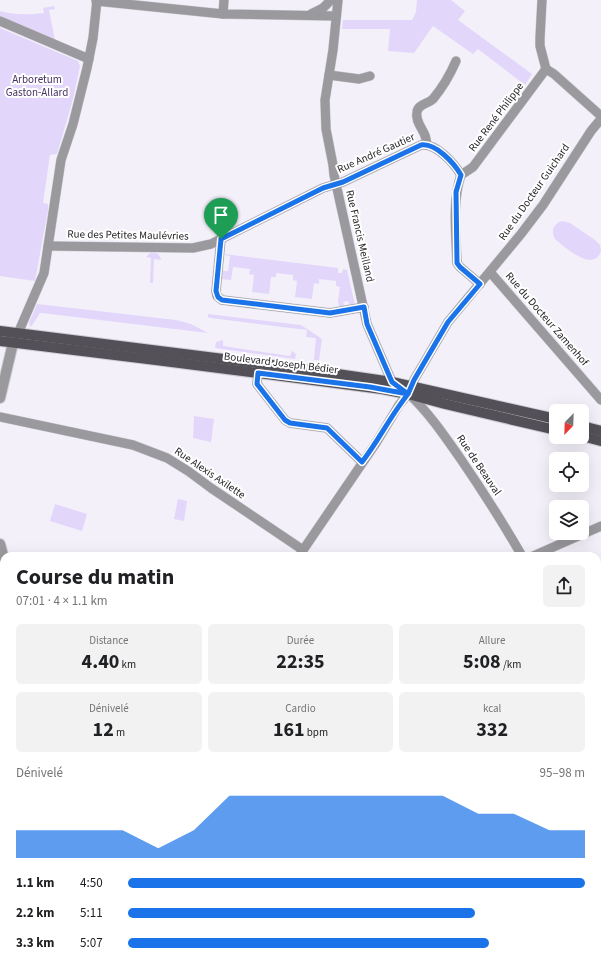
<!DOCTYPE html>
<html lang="fr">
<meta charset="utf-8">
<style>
:root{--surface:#fff;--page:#f2f2f2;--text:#202124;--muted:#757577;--accent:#1a73e8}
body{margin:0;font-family:"Source Sans 3",sans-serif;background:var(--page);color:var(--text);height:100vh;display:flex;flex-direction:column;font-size:15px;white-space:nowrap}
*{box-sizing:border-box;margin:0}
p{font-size:13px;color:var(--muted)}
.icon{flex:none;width:22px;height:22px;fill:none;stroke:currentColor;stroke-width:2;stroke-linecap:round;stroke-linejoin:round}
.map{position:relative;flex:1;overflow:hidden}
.panel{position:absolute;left:0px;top:552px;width:601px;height:414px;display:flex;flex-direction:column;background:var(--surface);border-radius:12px 12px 0 0;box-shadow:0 4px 16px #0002}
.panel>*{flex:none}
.needle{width:26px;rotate:203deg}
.tools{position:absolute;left:549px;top:404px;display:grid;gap:8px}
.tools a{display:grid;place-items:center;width:40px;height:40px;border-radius:6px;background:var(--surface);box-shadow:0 4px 16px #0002;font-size:20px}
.pin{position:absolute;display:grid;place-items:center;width:34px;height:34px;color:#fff;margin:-41px -17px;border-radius:50% 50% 50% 0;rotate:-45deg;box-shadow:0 0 4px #0007}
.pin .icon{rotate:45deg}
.round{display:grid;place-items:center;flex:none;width:42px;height:42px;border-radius:6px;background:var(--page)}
.head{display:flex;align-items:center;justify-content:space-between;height:68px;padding:0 16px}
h1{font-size:22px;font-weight:700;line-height:30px}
.figures{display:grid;grid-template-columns:repeat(3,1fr);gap:6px;height:68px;padding:4px 16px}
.figures div{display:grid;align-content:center;border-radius:6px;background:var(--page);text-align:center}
.figures b{font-size:20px;font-weight:700}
.figures small{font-size:11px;font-weight:400}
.figures p{font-size:11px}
.chart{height:112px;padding:8px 16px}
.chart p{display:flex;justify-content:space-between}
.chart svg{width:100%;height:72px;margin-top:4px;fill:var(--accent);opacity:.7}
ul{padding:0 16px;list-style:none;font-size:13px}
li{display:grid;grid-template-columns:64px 48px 1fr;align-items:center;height:30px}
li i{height:10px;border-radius:5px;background:var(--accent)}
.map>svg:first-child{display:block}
.green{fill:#e2d6fa}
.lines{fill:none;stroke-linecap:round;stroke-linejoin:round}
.minor-casing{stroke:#ceccd4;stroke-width:10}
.tertiary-casing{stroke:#ceccd4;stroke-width:12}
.primary-casing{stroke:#ceccd4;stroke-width:12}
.minor{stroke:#9a999d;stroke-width:9}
.tertiary{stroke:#9a999d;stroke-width:10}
.primary{stroke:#535157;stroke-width:10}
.tram{stroke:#8c8a90;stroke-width:1}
.route-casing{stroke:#fff;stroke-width:8}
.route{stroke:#1a73e8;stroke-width:5}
.labels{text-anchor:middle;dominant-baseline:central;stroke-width:4;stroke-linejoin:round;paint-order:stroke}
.park-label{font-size:11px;fill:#453161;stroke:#fff}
.street-label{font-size:11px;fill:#272629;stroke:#fff}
</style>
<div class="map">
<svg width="601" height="966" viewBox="0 0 601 966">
<rect width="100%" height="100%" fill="#f3f0fa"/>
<g class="green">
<polygon points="417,0 451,0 465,11 458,20 532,74 525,85 478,49 473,54 433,26 414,53 388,51 390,29 342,29 343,20 412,20 416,12"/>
<path d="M54,6L55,9L49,10L55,40L0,17V11C15,15 28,15 44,13L43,8Z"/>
<polygon points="0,28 78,61 80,66 73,99 57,154 50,155 43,203 48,204 48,210 35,281 0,276"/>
<path d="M562,221L570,223L595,240L600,245L601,251C594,273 566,248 556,240C550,232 553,224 562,221Z"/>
<path d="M150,253C156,252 160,254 161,260L154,259L153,283H150L151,258L146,257Z"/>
<polygon points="224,254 338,268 338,273 342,273 343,269 347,270 355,305 350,306 348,301 343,302 345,307 341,307 339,306 338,301 340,287 336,286 336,281 319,279 319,284 314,283 312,299 295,297 297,281 293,280 293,275 276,273 276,277 271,277 269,294 252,292 254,275 249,274 250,269 233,267 231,280 221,279 222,271 228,271 230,256 224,255"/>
<polygon points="37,304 176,320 191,324 208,333 42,313 40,313 31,327 29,323"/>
<polygon points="208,314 301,325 322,339 319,360 314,360 316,338 306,337 307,330 211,318 208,317"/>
<polygon points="223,340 223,346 290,356 292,351 296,354 295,359 215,348 216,342"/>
<polygon points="194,416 214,419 211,442 193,438"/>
<polygon points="178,499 187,501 184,521 174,519"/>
<polygon points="55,504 87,514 82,531 50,521"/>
<polygon points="597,870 601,871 601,890 597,889"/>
<polygon points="597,907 601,908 600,928 597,916"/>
</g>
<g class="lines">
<g class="minor-casing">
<g id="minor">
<polyline points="338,0 333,50 325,100 326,129 333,165 334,175 367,324 392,382 397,385"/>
<polyline points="542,0 540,38 540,46 546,69 554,74 601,116"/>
<polyline points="96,1 223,14 336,16"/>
<polyline points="223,14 224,0"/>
<polyline points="311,14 323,8 331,0"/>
<polyline points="0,21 89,59"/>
<polyline points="329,75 359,79 370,76"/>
<path d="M426,145C429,133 414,124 417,112C418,104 428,104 433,99C443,87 450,75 456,61"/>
<polyline points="221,239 216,291 217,296 222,300 330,313 364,307"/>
<path d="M48,246L193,248L211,244L323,188L343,182L421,145C436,143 454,163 461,175"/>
<polyline points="490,272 601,400"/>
<path d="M480,284L460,267L457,263C456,235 452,201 461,175L473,167L546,69"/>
<polyline points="16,338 44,273 61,160 73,124 87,68 93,38 97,0"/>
<polyline points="258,373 257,384 285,420 290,423 327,428 362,462"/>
<path d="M409,394C429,413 444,435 460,458C482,490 503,523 522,556"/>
<polyline points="0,417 133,445 167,458 188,471 211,488 303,550"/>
<polyline points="299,556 376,443 399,405 408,394 414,380 448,322 521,234 543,205 591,131 601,119"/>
<polyline points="533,556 601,526"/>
<polyline points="597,658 601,658"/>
<polyline points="597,671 601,673"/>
<polyline points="0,754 4,752"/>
<polyline points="0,811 4,819"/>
<polyline points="0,860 4,858"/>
<polyline points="597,894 601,896"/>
<polyline points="133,962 136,966"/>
<polyline points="316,962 319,966"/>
<polyline points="25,966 28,962"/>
<polyline points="374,966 383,962"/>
<polyline points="543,966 544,962"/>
</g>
</g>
<g class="tertiary-casing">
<g id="tertiary">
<polyline points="0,398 13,343"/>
<polyline points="0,544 4,559"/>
<polyline points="0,569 4,574"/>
<polyline points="597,771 601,756"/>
<polyline points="266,962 269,966"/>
</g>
</g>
<g class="primary-casing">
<g id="primary">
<polyline points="0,331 296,368 392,382 556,419"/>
<polyline points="0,341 156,360 382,389 408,394 445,404 556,430"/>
<polyline points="582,426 601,431"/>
<polyline points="582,436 601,441"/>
</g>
</g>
<use href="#minor" class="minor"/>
<use href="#tertiary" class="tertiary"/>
<use href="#primary" class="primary"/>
<polyline class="tram" points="597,920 601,919"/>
</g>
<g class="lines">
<g class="route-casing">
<path id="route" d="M221,239L216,291L218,297L222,300L330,313L364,307L367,324L392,382L408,394C391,415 379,440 362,462L327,428L290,423L285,420L257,384L258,373L370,387L408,394L414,380L448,322L480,284L460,267L457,263L456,192L461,175C454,163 436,143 421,145L343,182L323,188L221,239"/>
</g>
<use href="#route" class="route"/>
</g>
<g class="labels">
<g class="park-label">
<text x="37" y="79">Arboretum<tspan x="37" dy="13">Gaston-Allard</tspan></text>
</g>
<g class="street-label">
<text transform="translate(496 117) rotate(-53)">Rue René Philippe</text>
<text transform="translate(376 153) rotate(-24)">Rue André Gautier</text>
<text transform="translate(534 192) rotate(-55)">Rue du Docteur Guichard</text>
<text transform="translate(128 235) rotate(1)">Rue des Petites Maulévries</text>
<text transform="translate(360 236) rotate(77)">Rue Francis Meilland</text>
<text transform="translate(547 319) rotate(49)">Rue du Docteur Zamenhof</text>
<text transform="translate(281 363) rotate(7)">Boulevard Joseph Bédier</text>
<text transform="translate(479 465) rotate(56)">Rue de Beauval</text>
<text transform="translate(210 473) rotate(34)">Rue Alexis Axilette</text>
</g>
</g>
</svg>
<div class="tools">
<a><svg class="needle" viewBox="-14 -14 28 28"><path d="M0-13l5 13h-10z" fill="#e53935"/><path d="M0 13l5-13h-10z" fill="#757577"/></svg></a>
<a><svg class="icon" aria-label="locate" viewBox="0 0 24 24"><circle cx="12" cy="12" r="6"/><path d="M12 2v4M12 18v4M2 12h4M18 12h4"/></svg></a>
<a><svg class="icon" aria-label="layers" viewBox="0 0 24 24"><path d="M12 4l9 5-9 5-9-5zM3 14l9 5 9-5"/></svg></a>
</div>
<div class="pin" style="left:221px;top:239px;background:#1e9e55"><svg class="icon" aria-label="arrive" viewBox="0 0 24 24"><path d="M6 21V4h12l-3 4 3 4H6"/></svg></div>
<section class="panel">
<div class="head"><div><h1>Course du matin</h1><p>07:01 · 4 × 1.1 km</p></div><a class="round"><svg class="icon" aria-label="share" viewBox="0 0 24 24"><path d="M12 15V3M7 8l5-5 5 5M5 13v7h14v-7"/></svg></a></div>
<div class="figures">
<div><p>Distance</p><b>4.40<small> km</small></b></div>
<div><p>Durée</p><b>22:35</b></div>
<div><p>Allure</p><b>5:08<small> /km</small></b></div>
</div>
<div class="figures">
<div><p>Dénivelé</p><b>12<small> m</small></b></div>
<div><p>Cardio</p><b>161<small> bpm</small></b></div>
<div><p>kcal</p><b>332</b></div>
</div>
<div class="chart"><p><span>Dénivelé</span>95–98 m</p>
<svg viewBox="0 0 160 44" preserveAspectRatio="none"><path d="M0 44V27L10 27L20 27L30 27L40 38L50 27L60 6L70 6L80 6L90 6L100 6L110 6L120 6L130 17L140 17L150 27L160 27V44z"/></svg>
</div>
<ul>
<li><b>1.1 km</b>4:50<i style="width:100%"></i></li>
<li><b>2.2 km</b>5:11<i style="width:76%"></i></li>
<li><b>3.3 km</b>5:07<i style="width:79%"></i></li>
</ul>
</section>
</div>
